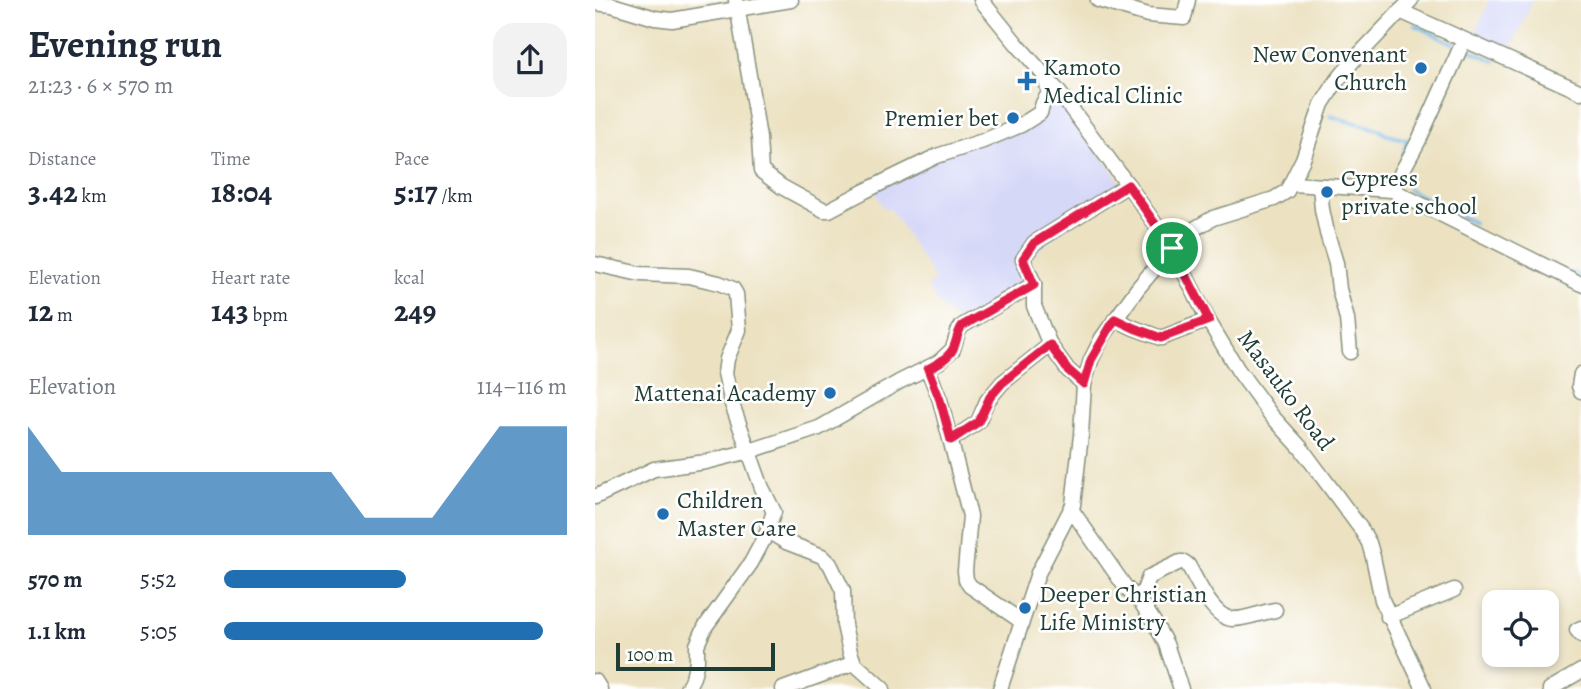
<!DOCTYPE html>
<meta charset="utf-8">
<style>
:root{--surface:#fff;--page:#f2f2f3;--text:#1f2937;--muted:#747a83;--accent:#1f6fb2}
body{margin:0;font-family:Alegreya,serif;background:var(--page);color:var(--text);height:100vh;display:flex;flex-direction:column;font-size:26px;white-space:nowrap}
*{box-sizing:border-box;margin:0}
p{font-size:23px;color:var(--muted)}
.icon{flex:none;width:38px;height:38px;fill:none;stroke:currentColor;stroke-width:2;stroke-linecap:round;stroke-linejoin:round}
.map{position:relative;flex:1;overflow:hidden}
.details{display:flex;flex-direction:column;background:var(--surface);width:595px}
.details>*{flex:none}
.fabs{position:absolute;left:887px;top:590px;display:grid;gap:14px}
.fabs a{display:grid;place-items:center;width:77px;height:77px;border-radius:14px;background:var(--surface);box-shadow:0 4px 10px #0003;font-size:35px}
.scale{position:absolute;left:21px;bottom:18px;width:159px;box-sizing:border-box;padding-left:7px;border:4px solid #1f3d34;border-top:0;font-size:19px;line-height:24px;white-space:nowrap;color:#1f3d34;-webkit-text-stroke:5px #fff;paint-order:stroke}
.pin{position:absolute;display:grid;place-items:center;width:60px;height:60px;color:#fff;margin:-30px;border:4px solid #fff;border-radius:50%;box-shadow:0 2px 7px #0007}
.round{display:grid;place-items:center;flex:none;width:74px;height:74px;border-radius:21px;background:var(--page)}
.head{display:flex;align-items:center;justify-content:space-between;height:119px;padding:0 28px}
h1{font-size:38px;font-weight:700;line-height:52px}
.metrics{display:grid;grid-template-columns:repeat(3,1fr);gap:10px;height:119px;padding:7px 28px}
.metrics div{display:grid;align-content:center}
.metrics b{font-size:30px;font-weight:700}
.metrics small{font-size:19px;font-weight:400}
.metrics p{font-size:19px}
.chart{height:196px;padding:14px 28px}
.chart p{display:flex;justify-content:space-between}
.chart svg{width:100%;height:126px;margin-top:7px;fill:var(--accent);opacity:.7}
ul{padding:0 28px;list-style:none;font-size:23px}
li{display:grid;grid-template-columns:112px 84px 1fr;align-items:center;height:52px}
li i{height:18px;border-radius:9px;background:var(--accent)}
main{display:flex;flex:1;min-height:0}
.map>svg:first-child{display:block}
.built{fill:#d6d8f8}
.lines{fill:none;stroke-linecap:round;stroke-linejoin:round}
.stream{stroke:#76bced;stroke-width:3.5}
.minor-casing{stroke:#86907b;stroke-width:17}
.minor{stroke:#fff;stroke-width:14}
.route-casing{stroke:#fff;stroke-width:14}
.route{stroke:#e11d48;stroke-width:9}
.poi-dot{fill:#1f6fb2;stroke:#fff;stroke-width:2.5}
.labels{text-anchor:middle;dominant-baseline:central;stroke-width:5;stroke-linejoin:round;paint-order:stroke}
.poi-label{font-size:24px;fill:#1f3d34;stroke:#fff;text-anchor:start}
.street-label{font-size:24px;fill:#1f3d34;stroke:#fff}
</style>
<main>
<section class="details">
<div class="head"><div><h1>Evening run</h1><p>21:23 · 6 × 570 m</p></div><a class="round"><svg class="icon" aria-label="share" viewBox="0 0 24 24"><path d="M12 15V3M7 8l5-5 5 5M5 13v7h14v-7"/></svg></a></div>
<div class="metrics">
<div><p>Distance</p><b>3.42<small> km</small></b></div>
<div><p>Time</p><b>18:04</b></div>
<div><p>Pace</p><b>5:17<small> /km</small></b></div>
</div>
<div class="metrics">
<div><p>Elevation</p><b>12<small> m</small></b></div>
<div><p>Heart rate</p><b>143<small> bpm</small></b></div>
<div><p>kcal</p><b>249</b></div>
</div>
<div class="chart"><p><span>Elevation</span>114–116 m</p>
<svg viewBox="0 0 160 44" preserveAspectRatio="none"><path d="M0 44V6L10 22L20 22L30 22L40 22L50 22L60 22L70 22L80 22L90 22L100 38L110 38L120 38L130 22L140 6L150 6L160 6V44z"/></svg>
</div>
<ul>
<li><b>570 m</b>5:52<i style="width:53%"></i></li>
<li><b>1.1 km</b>5:05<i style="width:93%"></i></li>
</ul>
</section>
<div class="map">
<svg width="986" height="689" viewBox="0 0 986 689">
<rect width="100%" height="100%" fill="#fff"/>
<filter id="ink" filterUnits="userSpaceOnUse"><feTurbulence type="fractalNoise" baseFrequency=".0143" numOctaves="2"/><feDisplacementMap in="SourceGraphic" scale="14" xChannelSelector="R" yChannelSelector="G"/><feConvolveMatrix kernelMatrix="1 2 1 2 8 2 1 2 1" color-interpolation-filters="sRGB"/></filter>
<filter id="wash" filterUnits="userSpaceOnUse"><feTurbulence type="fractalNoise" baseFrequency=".00686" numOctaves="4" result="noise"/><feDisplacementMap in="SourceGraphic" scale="28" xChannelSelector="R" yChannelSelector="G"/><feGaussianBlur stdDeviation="1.57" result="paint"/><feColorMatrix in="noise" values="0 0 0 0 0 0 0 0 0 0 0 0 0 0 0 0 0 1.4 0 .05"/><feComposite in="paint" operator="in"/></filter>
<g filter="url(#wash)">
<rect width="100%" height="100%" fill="#ece2c2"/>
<g class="built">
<polygon points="894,0 938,0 913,55 877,40"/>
<polygon points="467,97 526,184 430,261 440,282 364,324 340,301 333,285 340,280 295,209 289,209 278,188"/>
</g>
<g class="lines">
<g class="stream">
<polyline points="820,25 864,46"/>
<polyline points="869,48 900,61"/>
<polyline points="735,116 783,129 790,134 812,140 807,159"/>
<polyline points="813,189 879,223"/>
<polyline points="977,272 986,276"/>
</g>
</g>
</g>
<g filter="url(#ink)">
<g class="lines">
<g class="minor-casing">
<g id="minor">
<polyline points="141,0 155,81 164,138 166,171 187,187 229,210 234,210 270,191 342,156 388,141 426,125 445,113 448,103 454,93 450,77"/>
<polyline points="386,0 421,43 463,91 533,185 577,248 613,320 643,370 676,415 706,448 766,529 774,543 778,557 787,600 829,689"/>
<polyline points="503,0 553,15 589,18 593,0"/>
<polyline points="0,3 17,5 60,18 77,20 196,0"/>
<polyline points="805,11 986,92"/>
<polyline points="697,184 797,190 986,284"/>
<polyline points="725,186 727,209 732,233 741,263 744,289 752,319 755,352"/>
<polyline points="797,190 824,140 869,40"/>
<polyline points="0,264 45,274 94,276 124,283 138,289 141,294 144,330 132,359 130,373 137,404 167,488 179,512 173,528 173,531 156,563 110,627 102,645 102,661 98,677 92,689"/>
<polyline points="520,319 539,328 566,338 613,320"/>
<polyline points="333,369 345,400 375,516 370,571 371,580 375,586 426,621"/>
<polyline points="986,374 984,386 986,391"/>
<polyline points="489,384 473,370 455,345 439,306 439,284 428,259 439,243 533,185"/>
<polyline points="356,440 383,422 392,401 407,383 455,345"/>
<polyline points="0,497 59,469 111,462 155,451 224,428 304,382 344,362 358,349 363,332 367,326 439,284"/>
<polyline points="476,509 531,588 545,601 559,622 571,644 586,689"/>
<polyline points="173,531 191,542 227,556 235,564 248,591 249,625 255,652 259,663 288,689"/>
<path d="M545,601L554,577L585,562H589L593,565C602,580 617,617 637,619C648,620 668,612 680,610"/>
<polyline points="793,617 859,590"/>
<polyline points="986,628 982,630 986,635"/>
<polyline points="0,681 5,689"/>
<polyline points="188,689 259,663"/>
<polyline points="405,689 443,573 478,505 486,435 489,384 496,360 507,338 543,288 577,248 599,229 618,218 679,199 692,191 708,159 727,104 741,82 757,62 816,0"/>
<polyline points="955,689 986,671"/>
</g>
</g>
<use href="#minor" class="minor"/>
</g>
</g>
<g class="lines" filter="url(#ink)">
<g class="route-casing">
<path id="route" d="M533,185L577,248L614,320L566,338L539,328L520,319L496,360L489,384L473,370L455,345L407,383L395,397L383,422L356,440L345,400L333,369C342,364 353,358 358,349C362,341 362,333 367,326L439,285L428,259L439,243Z"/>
</g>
<use href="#route" class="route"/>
</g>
<g class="poi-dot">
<circle cx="826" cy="68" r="7"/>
<path d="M428.5 70.5h7v7h7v7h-7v7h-7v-7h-7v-7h7z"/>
<circle cx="418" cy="118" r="7"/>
<circle cx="732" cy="192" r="7"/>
<circle cx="235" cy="393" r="7"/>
<circle cx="68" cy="514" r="7"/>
<circle cx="430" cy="608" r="7"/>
</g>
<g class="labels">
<g class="poi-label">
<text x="812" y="54" text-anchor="end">New Convenant<tspan x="812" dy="28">Church</tspan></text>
<text x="448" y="67">Kamoto<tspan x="448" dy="28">Medical Clinic</tspan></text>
<text x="404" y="118" text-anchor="end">Premier bet</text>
<text x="746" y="178">Cypress<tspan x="746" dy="28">private school</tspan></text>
<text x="221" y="393" text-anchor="end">Mattenai Academy</text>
<text x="82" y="500">Children<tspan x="82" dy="28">Master Care</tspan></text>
<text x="444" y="594">Deeper Christian<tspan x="444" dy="28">Life Ministry</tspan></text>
</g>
<g class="street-label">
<text transform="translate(691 390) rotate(53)">Masauko Road</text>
</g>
</g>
</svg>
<div class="fabs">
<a><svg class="icon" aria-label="locate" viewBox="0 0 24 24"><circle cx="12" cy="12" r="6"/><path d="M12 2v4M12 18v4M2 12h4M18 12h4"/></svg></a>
</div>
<div class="scale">100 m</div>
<div class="pin" style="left:577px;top:248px;background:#1e9e55"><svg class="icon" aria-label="arrive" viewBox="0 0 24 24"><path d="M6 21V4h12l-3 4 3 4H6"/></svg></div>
</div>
</main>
